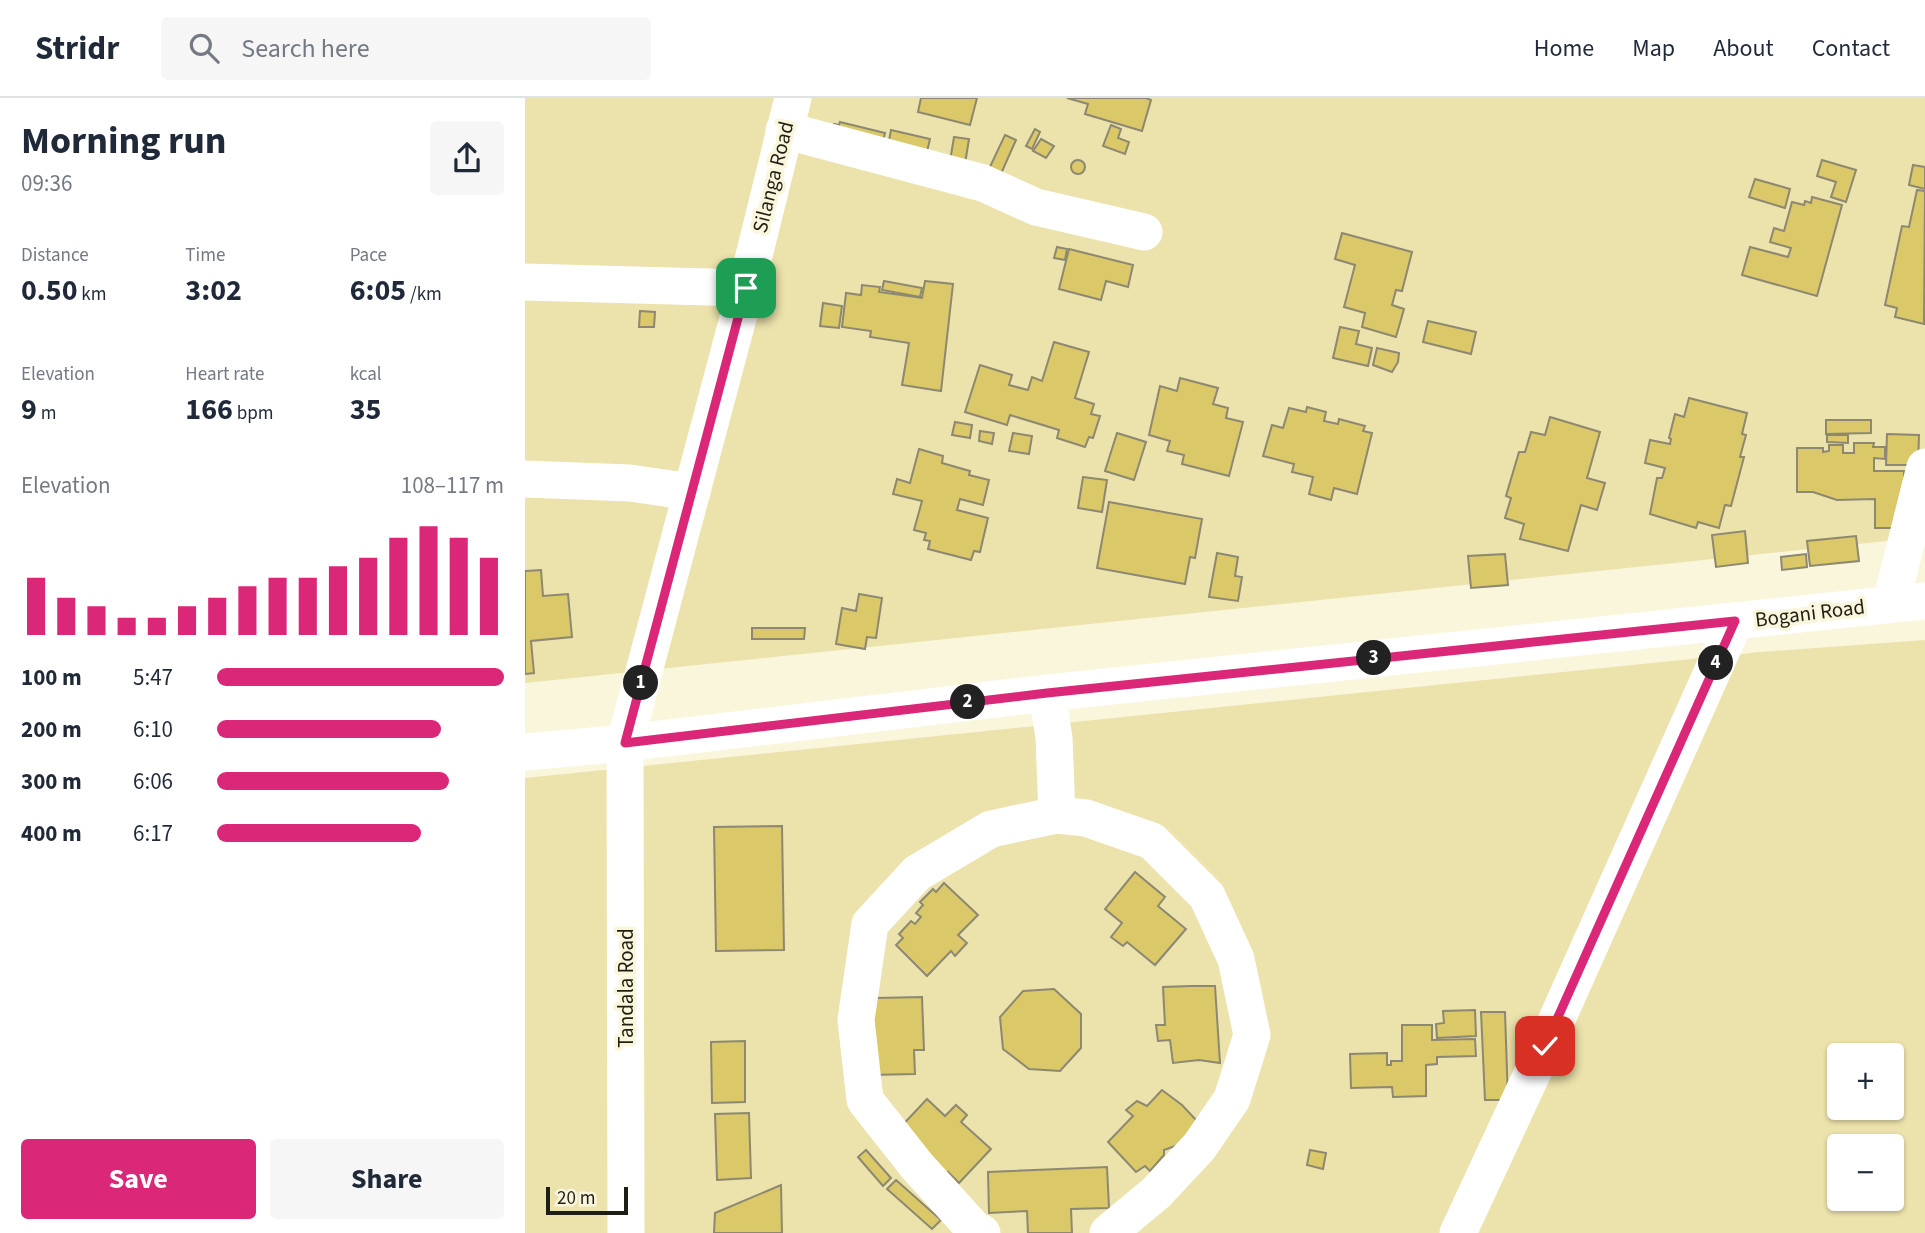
<!DOCTYPE html>
<meta charset="utf-8">
<style>
:root{--surface:#fff;--page:#f6f6f7;--text:#1f2937;--muted:#747a83;--line:#e0e1e3;--accent:#db2777}
body{margin:0;font-family:"Source Sans 3",sans-serif;background:var(--page);color:var(--text);height:100vh;display:flex;flex-direction:column;font-size:26px;white-space:nowrap}
*{box-sizing:border-box;margin:0}
p{font-size:23px;color:var(--muted)}
.icon{flex:none;width:38px;height:38px;fill:none;stroke:currentColor;stroke-width:2;stroke-linecap:round;stroke-linejoin:round}
.map{position:relative;flex:1;overflow:hidden}
.drawer{display:flex;flex-direction:column;background:var(--surface);width:525px}
.drawer>*{flex:none}
.fabs{position:absolute;left:1302px;top:945px;display:grid;gap:14px}
.fabs a{display:grid;place-items:center;width:77px;height:77px;border-radius:7px;background:var(--surface);box-shadow:0 2px 5px #0004;font-size:35px}
.scale{position:absolute;left:21px;bottom:18px;width:82px;box-sizing:border-box;padding-left:7px;border:4px solid #1f1e14;border-top:0;font-size:19px;line-height:24px;white-space:nowrap;color:#1f1e14;-webkit-text-stroke:5px #faf6dc;paint-order:stroke}
.pin{position:absolute;display:grid;place-items:center;width:60px;height:60px;color:#fff;margin:-30px;border-radius:14px;box-shadow:0 4px 10px #0006}
.km{position:absolute;width:35px;height:35px;margin:-18px;border-radius:50%;background:#222;color:#fff;font-size:19px;line-height:35px;text-align:center}
.round{display:grid;place-items:center;flex:none;width:74px;height:74px;border-radius:7px;background:var(--page)}
.headline{display:flex;align-items:center;justify-content:space-between;height:119px;padding:0 21px}
h1{font-size:38px;font-weight:700;line-height:52px}
.metrics{display:grid;grid-template-columns:repeat(3,1fr);gap:10px;height:119px;padding:7px 21px}
.metrics div{display:grid;align-content:center}
.metrics b{font-size:30px;font-weight:700}
.metrics small{font-size:19px;font-weight:400}
.metrics p{font-size:19px}
.chart{height:196px;padding:14px 21px}
.chart p{display:flex;justify-content:space-between}
.chart svg{width:100%;height:126px;margin-top:7px;stroke:var(--accent);stroke-width:6}
.cta{display:flex;gap:14px;margin-top:auto;padding:14px 21px}
.cta a{flex:1;height:80px;border-radius:7px;background:var(--accent);color:#fff;font-size:28px;font-weight:700;line-height:80px;text-align:center}
.cta a+a{background:var(--page);color:var(--text)}
ul{padding:0 21px;list-style:none;font-size:23px}
li{display:grid;grid-template-columns:112px 84px 1fr;align-items:center;height:52px}
li i{height:18px;border-radius:9px;background:var(--accent)}
header{display:flex;align-items:center;gap:42px;box-sizing:border-box;height:98px;padding:0 35px;background:var(--surface);border-bottom:2px solid var(--line)}
header strong{font-size:33px}
nav{display:flex;gap:38px;margin-inline-start:auto;font-size:24px}
.search{width:490px;height:63px;background:var(--page);display:flex;align-items:center;gap:18px;box-sizing:border-box;padding:0 24px;border-radius:7px;color:var(--muted);font-size:26px}
main{display:flex;flex:1;min-height:0}
.map>svg:first-child{display:block}
.green{fill:#ece2ac;fill-rule:evenodd}
.building{fill:#dac869;stroke:#8c8871;stroke-width:2}
.lines{fill:none;stroke-linecap:round;stroke-linejoin:round}
.minor{stroke:#fff;stroke-width:37}
.route-casing{stroke:#fff;stroke-width:14}
.route{stroke:#db2777;stroke-width:9}
.labels{text-anchor:middle;dominant-baseline:central;stroke-width:7;stroke-linejoin:round;paint-order:stroke}
.street-label{font-size:21px;fill:#1f1e14;stroke:#faf6dc}
</style>
<header>
<strong>Stridr</strong>
<div class="search"><svg class="icon" aria-label="search" viewBox="0 0 24 24"><circle cx="10" cy="10" r="6"/><path d="M15 15l6 6"/></svg>Search here</div>
<nav><a>Home</a><a>Map</a><a>About</a><a>Contact</a></nav>
</header>
<main>
<section class="drawer">
<div class="headline"><div><h1>Morning run</h1><p>09:36</p></div><a class="round"><svg class="icon" aria-label="share" viewBox="0 0 24 24"><path d="M12 15V3M7 8l5-5 5 5M5 13v7h14v-7"/></svg></a></div>
<div class="metrics">
<div><p>Distance</p><b>0.50<small> km</small></b></div>
<div><p>Time</p><b>3:02</b></div>
<div><p>Pace</p><b>6:05<small> /km</small></b></div>
</div>
<div class="metrics">
<div><p>Elevation</p><b>9<small> m</small></b></div>
<div><p>Heart rate</p><b>166<small> bpm</small></b></div>
<div><p>kcal</p><b>35</b></div>
</div>
<div class="chart"><p><span>Elevation</span>108–117 m</p>
<svg viewBox="0 0 160 44" preserveAspectRatio="none"><path d="M5 44V24M15 44V31M25 44V34M35 44V38M45 44V38M55 44V34M65 44V31M75 44V27M85 44V24M95 44V24M105 44V20M115 44V17M125 44V10M135 44V6M145 44V10M155 44V17"/></svg>
</div>
<ul>
<li><b>100 m</b>5:47<i style="width:100%"></i></li>
<li><b>200 m</b>6:10<i style="width:78%"></i></li>
<li><b>300 m</b>6:06<i style="width:81%"></i></li>
<li><b>400 m</b>6:17<i style="width:71%"></i></li>
</ul>
<div class="cta"><a>Save</a><a>Share</a></div>
</section>
<div class="map">
<svg width="1400" height="1135" viewBox="0 0 1400 1135">
<rect width="100%" height="100%" fill="#faf6dc"/>
<g class="green">
<polygon points="0,0 1400,0 1400,439 0,585"/>
<path d="M1400,542V1135H0V680L1235,554ZM1314,957H1367V1010H1314ZM1314,1048H1367V1101H1314Z"/>
</g>
<g class="building">
<polygon points="396,0 452,0 445,27 393,14"/>
<polygon points="542,0 621,0 626,2 617,33 560,16 563,6"/>
<polygon points="315,24 360,35 355,55 306,37 309,26 314,27"/>
<polygon points="586,27 596,31 593,40 604,44 600,56 578,48"/>
<polygon points="510,31 515,34 507,51 501,48"/>
<polygon points="366,32 405,41 400,62 362,53"/>
<polygon points="480,37 491,42 475,78 463,73"/>
<polygon points="429,39 444,41 439,72 424,69"/>
<polygon points="516,41 529,48 521,60 508,53"/>
<polygon points="1297,62 1331,72 1321,104 1306,99 1311,84 1292,78"/>
<circle cx="553" cy="69" r="7"/>
<polygon points="1388,67 1400,69 1400,91 1384,87"/>
<polygon points="1230,81 1265,91 1260,110 1224,99"/>
<polygon points="1392,92 1400,93 1399,226 1370,219 1372,210 1360,207 1377,128 1384,129"/>
<polygon points="1287,99 1317,107 1292,198 1217,177 1225,149 1263,159 1266,150 1245,144 1249,130 1259,133 1267,104 1279,107 1280,103 1286,105"/>
<polygon points="817,135 887,154 877,193 871,192 867,207 879,211 871,239 837,229 840,215 819,209 830,167 810,161"/>
<polygon points="532,149 542,151 540,162 529,160"/>
<polygon points="544,151 608,167 603,189 581,183 576,202 534,191"/>
<polygon points="359,183 397,190 395,199 357,192"/>
<polygon points="400,183 428,186 416,293 377,287 384,245 345,239 346,233 317,229 321,195 336,197 337,187 355,189 354,194 397,200"/>
<polygon points="298,205 317,208 314,230 295,228"/>
<polygon points="115,213 130,214 129,229 114,229"/>
<polygon points="903,223 951,234 946,256 898,244"/>
<polygon points="815,229 834,233 831,246 847,250 843,268 808,260"/>
<polygon points="529,244 564,254 550,300 569,306 566,316 575,318 568,340 564,339 560,349 532,340 534,332 485,317 482,327 440,314 455,267 487,277 484,287 503,292 507,279 517,283"/>
<polygon points="852,250 874,255 873,264 867,274 848,267"/>
<polygon points="655,280 693,290 688,306 703,310 701,320 718,324 704,378 657,366 659,357 642,353 645,343 624,337 635,288 652,293"/>
<polygon points="1164,300 1222,315 1217,336 1221,337 1215,359 1219,359 1206,408 1200,407 1194,430 1173,424 1171,430 1125,416 1132,380 1137,380 1140,370 1120,365 1125,342 1145,346 1146,341 1144,340 1150,316 1159,319"/>
<polygon points="782,309 801,314 799,323 813,326 814,321 840,328 838,333 847,335 832,396 809,390 806,402 784,396 788,379 767,374 769,366 738,358 747,327 758,330 764,310 781,314"/>
<polygon points="1025,319 1075,334 1062,380 1080,385 1072,412 1056,407 1043,453 995,441 999,426 980,420 986,400 981,398 994,354 1000,354 1006,334 1020,337"/>
<polygon points="1301,322 1346,322 1346,335 1301,336"/>
<polygon points="430,324 447,327 445,340 427,337"/>
<polygon points="455,333 469,335 467,346 454,343"/>
<polygon points="488,335 507,338 504,356 484,353"/>
<polygon points="592,335 621,344 609,382 580,373"/>
<polygon points="1362,336 1394,337 1393,367 1361,367"/>
<polygon points="1302,337 1323,337 1323,345 1302,344"/>
<polygon points="1329,345 1349,345 1348,349 1360,349 1360,361 1349,360 1349,373 1379,373 1380,430 1350,430 1350,401 1312,402 1288,394 1272,394 1272,350 1298,350 1298,354 1304,353 1304,347 1318,347 1318,355 1329,355"/>
<polygon points="394,351 418,358 417,365 445,373 444,377 464,382 458,407 435,401 432,412 463,420 455,454 449,453 446,462 403,451 405,443 399,442 401,435 389,432 397,403 368,396 372,381 385,385"/>
<polygon points="558,379 582,382 577,414 553,410"/>
<polygon points="584,404 677,421 670,460 665,459 660,486 572,470"/>
<polygon points="1220,433 1223,465 1191,469 1187,437"/>
<polygon points="1331,438 1334,463 1285,468 1282,443"/>
<polygon points="692,455 713,459 710,478 717,479 713,503 684,499"/>
<polygon points="980,456 983,487 946,490 943,458"/>
<polygon points="1281,456 1282,469 1257,472 1256,459"/>
<polygon points="16,472 18,498 43,496 47,539 6,543 9,575 0,576 0,473"/>
<polygon points="334,496 357,500 351,540 342,539 340,551 311,546 317,510 331,513"/>
<polygon points="227,530 280,530 279,541 227,541"/>
<polygon points="257,728 259,852 191,853 189,729"/>
<polygon points="610,774 640,799 633,808 661,831 630,867 602,844 598,848 586,839 597,825 580,811"/>
<polygon points="419,785 453,817 433,837 442,845 430,858 426,853 402,878 371,847 378,840 374,836 386,823 390,826 396,819 391,815 398,807 395,804 408,791 411,794"/>
<polygon points="666,888 690,888 695,965 674,962 648,965 645,942 633,943 631,927 640,927 638,889"/>
<polygon points="529,891 556,916 556,950 535,973 504,971 478,951 475,919 498,893"/>
<polygon points="397,899 399,952 389,952 390,976 345,977 345,910 350,900"/>
<polygon points="950,912 951,938 912,940 911,926 919,925 918,913"/>
<polygon points="956,914 980,914 983,1002 960,1002"/>
<polygon points="1007,922 1020,927 1008,955 995,949"/>
<polygon points="877,927 907,927 907,942 950,941 951,958 912,959 912,966 901,967 901,998 868,999 867,989 826,990 825,956 862,955 862,967 866,967 866,963 877,963"/>
<polygon points="220,943 220,1004 187,1005 186,944"/>
<polygon points="637,992 657,1007 673,1024 653,1047 639,1052 639,1057 625,1073 620,1068 611,1074 583,1044 608,1018 601,1012 612,1003 622,1008"/>
<polygon points="402,1001 420,1018 431,1007 442,1017 436,1024 466,1051 434,1085 423,1074 419,1078 371,1034"/>
<polygon points="224,1015 226,1080 192,1082 190,1016"/>
<polygon points="341,1052 366,1080 358,1088 333,1059"/>
<polygon points="785,1052 801,1055 798,1071 782,1067"/>
<polygon points="582,1069 584,1110 546,1111 547,1135 503,1135 502,1113 464,1115 463,1074"/>
<polygon points="371,1082 416,1122 407,1131 362,1091"/>
<polygon points="256,1087 257,1135 189,1135 190,1115"/>
</g>
<g class="lines">
<g class="minor">
<polyline points="259,32 458,85 511,109 619,134"/>
<polyline points="0,184 221,190"/>
<polyline points="0,381 105,385 167,394"/>
<polyline points="1366,505 1400,369"/>
<polyline points="522,595 529,640 532,717"/>
<polyline points="0,654 100,645 522,595 1400,503"/>
<polyline points="101,1135 100,645 221,190 268,0"/>
<polyline points="457,1135 449,1131 392,1068 340,1002 331,922 345,826 392,775 466,731 532,717 561,720 627,743 682,798 711,861 727,937 707,1001 674,1049 631,1095 583,1135"/>
<polyline points="933,1135 1020,948 1210,523"/>
</g>
</g>
<g class="lines">
<g class="route-casing">
<polyline id="route" points="221,190 100,645 522,595 1210,523 1020,948"/>
</g>
<use href="#route" class="route"/>
</g>
<g class="labels">
<g class="street-label">
<text transform="translate(248 79) rotate(-76)">Silanga Road</text>
<text transform="translate(1285 515) rotate(-7)">Bogani Road</text>
<text transform="translate(101 890) rotate(-90)">Tandala Road</text>
</g>
</g>
</svg>
<div class="fabs">
<a>+</a>
<a>−</a>
</div>
<div class="scale">20 m</div>
<div class="pin" style="left:221px;top:190px;background:#1e9e55"><svg class="icon" aria-label="arrive" viewBox="0 0 24 24"><path d="M6 21V4h12l-3 4 3 4H6"/></svg></div>
<div class="pin" style="left:1020px;top:948px;background:#d93025"><svg class="icon" aria-label="check" viewBox="0 0 24 24"><path d="M5 12l5 5 9-10"/></svg></div>
<b class="km" style="left:116px;top:585px">1</b>
<b class="km" style="left:443px;top:604px">2</b>
<b class="km" style="left:849px;top:560px">3</b>
<b class="km" style="left:1191px;top:565px">4</b>
</div>
</main>
